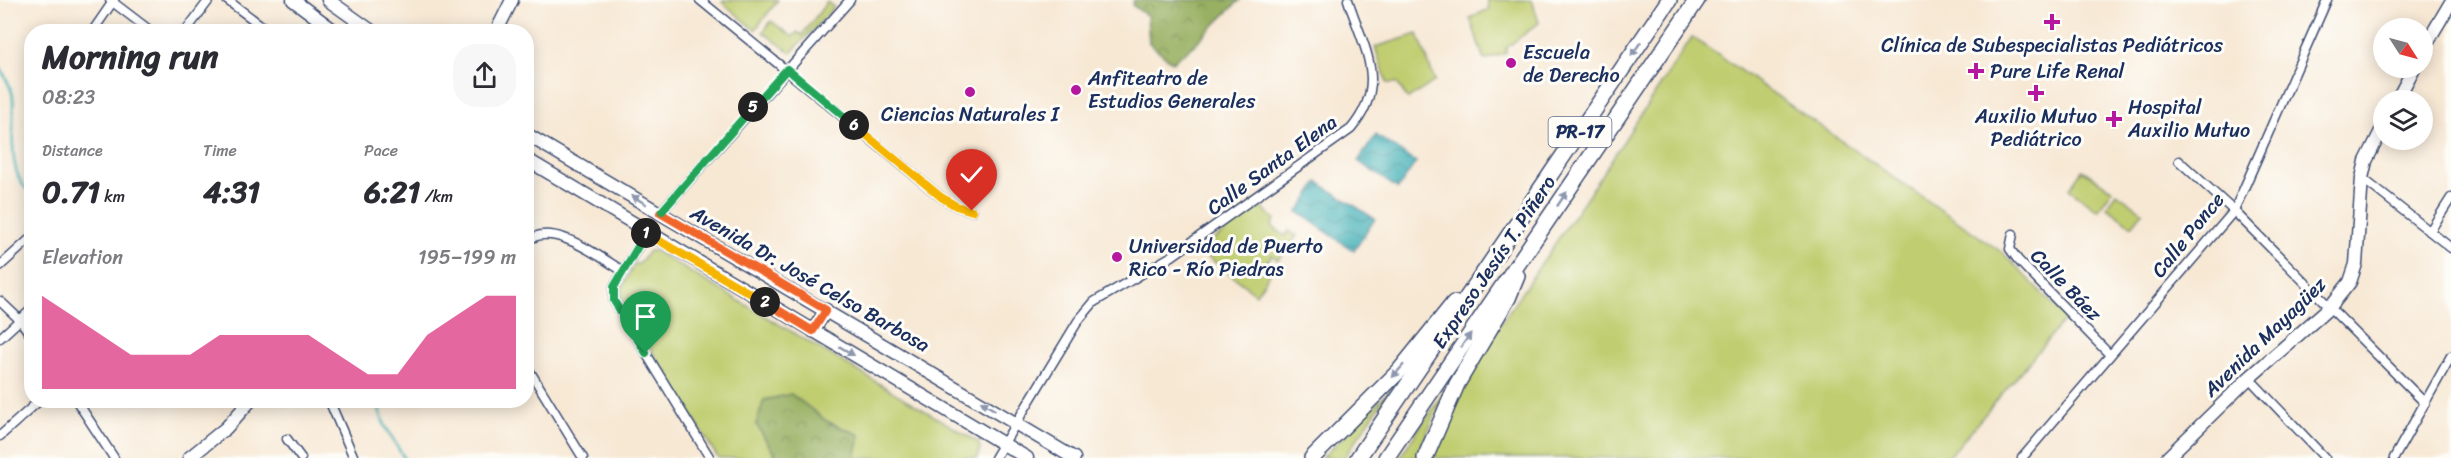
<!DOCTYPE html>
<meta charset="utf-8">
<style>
:root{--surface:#fff;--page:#f7f7f7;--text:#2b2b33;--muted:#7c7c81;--accent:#db2777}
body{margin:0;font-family:Sriracha,sans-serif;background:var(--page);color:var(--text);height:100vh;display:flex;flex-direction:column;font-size:22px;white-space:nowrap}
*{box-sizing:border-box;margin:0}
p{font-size:20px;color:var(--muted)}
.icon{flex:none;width:33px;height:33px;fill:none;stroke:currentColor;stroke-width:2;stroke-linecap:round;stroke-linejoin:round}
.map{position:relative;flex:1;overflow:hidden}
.sheet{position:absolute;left:24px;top:24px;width:510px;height:384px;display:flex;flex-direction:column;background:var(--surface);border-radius:24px;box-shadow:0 3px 15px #0003}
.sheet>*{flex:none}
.needle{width:39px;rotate:126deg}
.tools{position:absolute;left:2373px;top:18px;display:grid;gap:12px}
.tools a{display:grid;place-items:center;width:60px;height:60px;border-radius:50%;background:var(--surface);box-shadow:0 3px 15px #0003;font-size:30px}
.pin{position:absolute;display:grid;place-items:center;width:51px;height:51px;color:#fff;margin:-62px -26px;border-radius:50% 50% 50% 0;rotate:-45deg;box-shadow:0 0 6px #0007}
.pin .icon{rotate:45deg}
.km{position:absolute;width:30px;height:30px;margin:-15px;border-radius:50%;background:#222;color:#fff;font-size:16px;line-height:30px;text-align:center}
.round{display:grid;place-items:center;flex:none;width:63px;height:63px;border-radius:24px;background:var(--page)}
.head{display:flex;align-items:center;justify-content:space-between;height:102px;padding:0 18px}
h1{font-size:33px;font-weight:800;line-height:45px}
.figures{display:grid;grid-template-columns:repeat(3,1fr);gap:9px;height:102px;padding:6px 18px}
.figures div{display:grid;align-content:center}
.figures b{font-size:30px;font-weight:800}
.figures small{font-size:16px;font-weight:400}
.figures p{font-size:16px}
.chart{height:168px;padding:12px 18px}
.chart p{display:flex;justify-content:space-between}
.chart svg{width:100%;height:108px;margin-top:6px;fill:var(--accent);opacity:.7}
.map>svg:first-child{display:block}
.grass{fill:#c0cd6f;stroke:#6e7e66;stroke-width:1.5}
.forest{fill:url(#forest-crowns);stroke:#5a7060;stroke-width:1.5}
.water{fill:url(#water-waves);stroke:#2c6e8a;stroke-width:1.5}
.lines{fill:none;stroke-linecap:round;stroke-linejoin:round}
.stream{stroke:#3caeb5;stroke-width:3}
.street-casing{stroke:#3c4b70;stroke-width:11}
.secondary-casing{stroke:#3c4b70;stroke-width:15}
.highway-casing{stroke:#3c4b70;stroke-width:18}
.street{stroke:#fff;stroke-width:8}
.secondary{stroke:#fff;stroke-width:12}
.highway{stroke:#fff;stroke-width:15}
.oneway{fill:#8d97ae}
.split-1-casing{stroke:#fff;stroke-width:12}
.split-2-casing{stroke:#fff;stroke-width:12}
.split-3-casing{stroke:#fff;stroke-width:12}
.split-4-casing{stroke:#fff;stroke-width:12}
.split-5-casing{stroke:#fff;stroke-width:12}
.split-6-casing{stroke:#fff;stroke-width:12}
.split-7-casing{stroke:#fff;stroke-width:12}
.split-1{stroke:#22a559;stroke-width:8}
.split-2{stroke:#f5b400;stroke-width:8}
.split-3{stroke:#f0652b;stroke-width:8}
.split-4{stroke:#f0652b;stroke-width:8}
.split-5{stroke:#22a559;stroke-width:8}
.split-6{stroke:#22a559;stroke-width:8}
.split-7{stroke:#f5b400;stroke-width:8}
.poi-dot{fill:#b5179e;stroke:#fdfcf7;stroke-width:2}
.labels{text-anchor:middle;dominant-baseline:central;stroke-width:6;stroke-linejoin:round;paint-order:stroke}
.shield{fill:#fdfcf7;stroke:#5f6c8c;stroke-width:1.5}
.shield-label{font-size:18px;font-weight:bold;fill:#1b2f5e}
.poi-label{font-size:20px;fill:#1b2f5e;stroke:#fdfcf7;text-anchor:start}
.street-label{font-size:20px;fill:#1b2f5e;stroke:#fdfcf7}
</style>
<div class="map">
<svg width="2451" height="458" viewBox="0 0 2451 458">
<defs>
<pattern id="forest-crowns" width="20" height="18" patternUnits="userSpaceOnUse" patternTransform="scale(1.5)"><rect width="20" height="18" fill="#98b062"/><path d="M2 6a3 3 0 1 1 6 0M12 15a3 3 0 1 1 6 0" fill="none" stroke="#7b9054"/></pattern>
<pattern id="water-waves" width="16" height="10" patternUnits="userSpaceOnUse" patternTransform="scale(1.5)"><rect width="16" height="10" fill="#3caeb5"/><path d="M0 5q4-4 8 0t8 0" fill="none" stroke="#328e96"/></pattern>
</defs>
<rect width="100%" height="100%" fill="#fdfcf7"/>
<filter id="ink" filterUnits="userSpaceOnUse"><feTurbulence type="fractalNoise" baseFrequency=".0167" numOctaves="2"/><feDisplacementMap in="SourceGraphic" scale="12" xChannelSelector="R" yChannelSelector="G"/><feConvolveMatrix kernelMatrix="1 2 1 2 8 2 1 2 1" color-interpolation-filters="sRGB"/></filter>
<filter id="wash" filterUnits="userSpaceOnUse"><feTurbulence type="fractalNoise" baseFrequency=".008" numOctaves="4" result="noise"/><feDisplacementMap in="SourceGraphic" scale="24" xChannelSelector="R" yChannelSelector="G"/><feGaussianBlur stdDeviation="1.35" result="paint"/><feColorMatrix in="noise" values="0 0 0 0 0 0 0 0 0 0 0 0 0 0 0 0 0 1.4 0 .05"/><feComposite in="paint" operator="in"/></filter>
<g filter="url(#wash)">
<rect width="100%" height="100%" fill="#f7e8d4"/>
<g class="grass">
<polygon points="724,0 778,0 755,30 722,2"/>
<polygon points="1487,0 1532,0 1539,23 1506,48 1506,53 1484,60 1470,18 1489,9"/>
<polygon points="827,2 834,7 791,53 763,32 771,21 793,37 797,32 802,35"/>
<polygon points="1418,34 1435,81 1408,99 1397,83 1387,83 1375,47"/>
<polygon points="1692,37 2003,253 2066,318 1948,458 1433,458 1467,373 1590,192"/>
<polygon points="2082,170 2113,190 2098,210 2069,189"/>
<polygon points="2117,193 2143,212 2132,226 2107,207"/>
<polygon points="1262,208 1275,219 1272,226 1285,236 1289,231 1297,236 1278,260 1272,255 1266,263 1272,269 1271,272 1256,294 1199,250 1257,209"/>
<polygon points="649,251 655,251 978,442 980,448 978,458 855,458 860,435 828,422 791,394 756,424 777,458 718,458 621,301 622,287 635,263 638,265"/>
<polygon points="1448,386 1416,458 1399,458"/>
<polygon points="1391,389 1344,458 1322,458"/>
</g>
<g class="forest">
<polygon points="1134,0 1240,0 1193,46 1172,62 1149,43 1147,16 1132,5"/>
<polygon points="791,394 828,422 860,435 855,458 777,458 756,424 764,400"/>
</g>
<g class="water">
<polygon points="1376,135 1416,162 1398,189 1358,161"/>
<polygon points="1318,182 1375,219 1354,251 1298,212"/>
</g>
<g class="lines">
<g class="stream">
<path d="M0,67C4,76 13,88 13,98C15,123 5,178 32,193"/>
<polyline points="376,400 385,426 404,458"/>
</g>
</g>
</g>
<g filter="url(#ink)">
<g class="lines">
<g class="street-casing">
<g id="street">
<polyline points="110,0 152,32"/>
<polyline points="227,0 270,32"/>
<polyline points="700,0 941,197 956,206 972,211"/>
<polyline points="92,32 114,0"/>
<polyline points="185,32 209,0"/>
<polyline points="309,32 319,20"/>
<polyline points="2179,161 2234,211 2425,403"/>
<polyline points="2362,178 2451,248"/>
<polyline points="660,213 850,0"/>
<polyline points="2430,231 2451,198"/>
<polyline points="647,232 614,287 614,301 710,458"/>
<polyline points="2013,234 2010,249 2018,260 2110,355"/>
<path d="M526,242C552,219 599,257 623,271"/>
<polyline points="0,266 32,237"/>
<polyline points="0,301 20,320 32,337"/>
<polyline points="0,338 32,309"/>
<polyline points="526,365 583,458"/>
<polyline points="2249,378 2325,458"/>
<polyline points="76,400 114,458"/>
<polyline points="329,400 354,458"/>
<polyline points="0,436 40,400"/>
<polyline points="287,439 301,458"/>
<path d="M995,458L1078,321L1094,302L1172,256L1351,129C1389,84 1364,49 1348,0"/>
<polyline points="2022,458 2234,211 2327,0"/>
<polyline points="2394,458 2451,356"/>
</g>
</g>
<g class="secondary-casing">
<g id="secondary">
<polyline points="293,0 336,32"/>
<polyline points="328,0 373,32"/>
<polyline points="496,32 512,0"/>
<polyline points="2422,51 2451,2"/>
<polyline points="2397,100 2414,68"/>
<polyline points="526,134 1074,458"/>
<polyline points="526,159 1027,458"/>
<polyline points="813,331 826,310"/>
<polyline points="189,458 226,428 251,400"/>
<polyline points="2167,458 2249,378 2330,307 2350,282 2356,264 2362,178 2366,161 2384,125"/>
</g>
</g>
<g class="highway-casing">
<g id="highway">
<polyline points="1312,458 1400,370 1454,303"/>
<polyline points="1358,458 1669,0"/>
<polyline points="1386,458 1697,0"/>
<polyline points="1425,458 1457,384 1508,298 1517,276"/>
</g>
</g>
<use href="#street" class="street"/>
<use href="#secondary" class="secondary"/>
<use href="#highway" class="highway"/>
</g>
<defs><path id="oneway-solid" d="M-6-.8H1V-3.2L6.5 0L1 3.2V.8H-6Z" transform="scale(1.5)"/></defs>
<g class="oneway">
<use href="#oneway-solid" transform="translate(1636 49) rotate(124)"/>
<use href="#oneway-solid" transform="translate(1562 199) rotate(-56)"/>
<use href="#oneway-solid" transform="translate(639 200) rotate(-149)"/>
<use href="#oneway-solid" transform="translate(1466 340) rotate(-55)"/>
<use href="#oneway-solid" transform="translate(847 351) rotate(31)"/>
<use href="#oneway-solid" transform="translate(1398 371) rotate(132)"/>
<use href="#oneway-solid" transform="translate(988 406) rotate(-149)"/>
</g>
</g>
<g class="lines" filter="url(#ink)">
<g class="split-1-casing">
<polyline id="split-1" points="646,353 614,301 614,287 646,233"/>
</g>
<g class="split-2-casing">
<polyline id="split-2" points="646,233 765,302"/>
</g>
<g class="split-3-casing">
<polyline id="split-3" points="765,302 813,331 826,310 777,281"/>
</g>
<g class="split-4-casing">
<polyline id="split-4" points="662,211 660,213 777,281"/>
</g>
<g class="split-5-casing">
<polyline id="split-5" points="662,211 753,107"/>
</g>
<g class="split-6-casing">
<polyline id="split-6" points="753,107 787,69 854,125"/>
</g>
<g class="split-7-casing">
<polyline id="split-7" points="854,125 941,197 956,206 972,211"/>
</g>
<use href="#split-1" class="split-1"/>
<use href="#split-2" class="split-2"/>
<use href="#split-3" class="split-3"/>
<use href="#split-4" class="split-4"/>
<use href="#split-5" class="split-5"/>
<use href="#split-6" class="split-6"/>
<use href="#split-7" class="split-7"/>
</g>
<g class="poi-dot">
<path d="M2049 13h6v6h6v6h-6v6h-6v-6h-6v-6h6z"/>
<circle cx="1511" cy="63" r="6"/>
<path d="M1973 62h6v6h6v6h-6v6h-6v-6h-6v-6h6z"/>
<circle cx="1076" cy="90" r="6"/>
<circle cx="970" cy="92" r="6"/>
<path d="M2033 84h6v6h6v6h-6v6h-6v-6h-6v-6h6z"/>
<path d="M2111 110h6v6h6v6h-6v6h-6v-6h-6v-6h6z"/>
<circle cx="1117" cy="257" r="6"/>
</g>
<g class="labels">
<rect class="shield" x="1548.5" y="117" width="63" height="30" rx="4.5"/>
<g class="shield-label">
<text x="1580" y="132">PR-17</text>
</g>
<g class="poi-label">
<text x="2052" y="45" text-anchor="middle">Clínica de Subespecialistas Pediátricos</text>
<text x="1523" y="52">Escuela<tspan x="1523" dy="23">de Derecho</tspan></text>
<text x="1990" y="71">Pure Life Renal</text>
<text x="1088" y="78">Anfiteatro de<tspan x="1088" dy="23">Estudios Generales</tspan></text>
<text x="2128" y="107">Hospital<tspan x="2128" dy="23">Auxilio Mutuo</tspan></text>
<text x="970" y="114" text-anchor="middle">Ciencias Naturales I</text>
<text x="2036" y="116" text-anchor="middle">Auxilio Mutuo<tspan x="2036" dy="23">Pediátrico</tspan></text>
<text x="1129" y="246">Universidad de Puerto<tspan x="1129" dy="23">Rico - Río Piedras</tspan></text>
</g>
<g class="street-label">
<text transform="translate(1272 165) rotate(-36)">Calle Santa Elena</text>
<text transform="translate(2188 235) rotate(-51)">Calle Ponce</text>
<text transform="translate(1494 262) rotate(-56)">Expreso Jesús T. Piñero</text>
<text transform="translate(810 279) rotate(30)">Avenida Dr. José Celso Barbosa</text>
<text transform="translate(2066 285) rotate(46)">Calle Báez</text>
<text transform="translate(2265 337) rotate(-44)">Avenida Mayagüez</text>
</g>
</g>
</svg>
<div class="tools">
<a><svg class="needle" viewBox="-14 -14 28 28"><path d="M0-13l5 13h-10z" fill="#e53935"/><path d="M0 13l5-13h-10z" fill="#7c7c81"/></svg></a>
<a><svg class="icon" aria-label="layers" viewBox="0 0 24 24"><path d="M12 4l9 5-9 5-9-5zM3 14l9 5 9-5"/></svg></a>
</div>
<div class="pin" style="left:646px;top:353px;background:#1e9e55"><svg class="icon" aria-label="arrive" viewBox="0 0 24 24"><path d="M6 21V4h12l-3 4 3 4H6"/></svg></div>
<div class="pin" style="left:972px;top:211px;background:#d93025"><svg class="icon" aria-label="check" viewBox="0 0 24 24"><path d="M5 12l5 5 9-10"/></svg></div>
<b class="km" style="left:646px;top:233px">1</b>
<b class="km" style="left:765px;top:302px">2</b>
<b class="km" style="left:753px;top:107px">5</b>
<b class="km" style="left:854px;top:125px">6</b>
<section class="sheet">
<div class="head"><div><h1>Morning run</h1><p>08:23</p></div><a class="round"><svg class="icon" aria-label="share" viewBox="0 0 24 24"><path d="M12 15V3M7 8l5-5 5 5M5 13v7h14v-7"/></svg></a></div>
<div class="figures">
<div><p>Distance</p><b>0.71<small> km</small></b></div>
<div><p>Time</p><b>4:31</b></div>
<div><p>Pace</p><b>6:21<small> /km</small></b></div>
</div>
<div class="chart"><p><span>Elevation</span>195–199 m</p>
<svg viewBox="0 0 160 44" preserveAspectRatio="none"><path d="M0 44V6L10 14L20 22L30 30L40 30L50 30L60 22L70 22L80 22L90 22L100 30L110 38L120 38L130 22L140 14L150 6L160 6V44z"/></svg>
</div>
</section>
</div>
